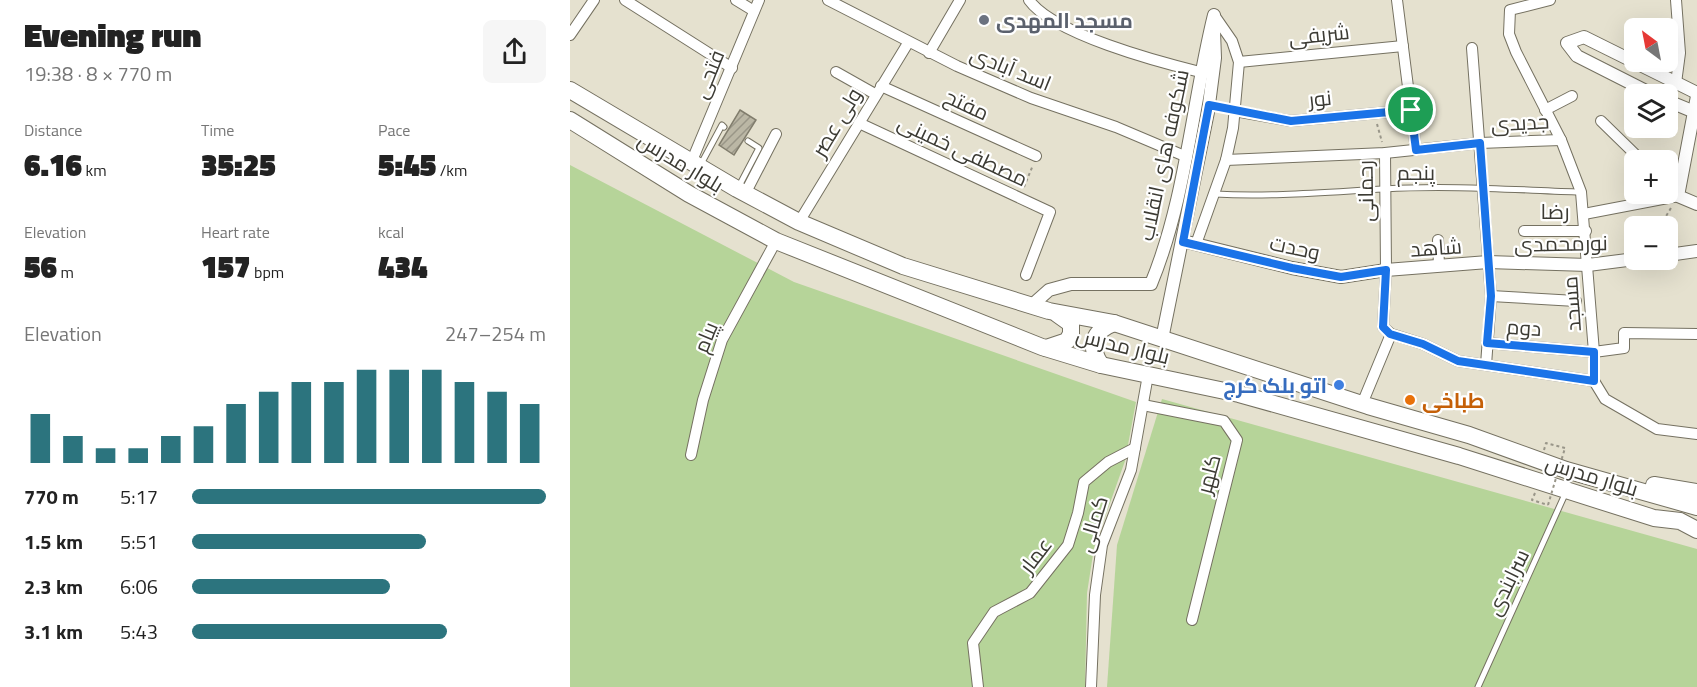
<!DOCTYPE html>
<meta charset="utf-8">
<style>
:root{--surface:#fff;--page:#f6f6f6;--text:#222;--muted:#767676;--accent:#2c747e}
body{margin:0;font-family:"Titillium Web",Cairo,sans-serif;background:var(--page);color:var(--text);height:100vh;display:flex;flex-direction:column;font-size:22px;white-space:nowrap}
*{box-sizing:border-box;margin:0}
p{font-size:20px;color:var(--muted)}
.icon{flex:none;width:33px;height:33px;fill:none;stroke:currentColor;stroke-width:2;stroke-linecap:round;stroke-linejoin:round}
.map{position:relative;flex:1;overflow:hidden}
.sheet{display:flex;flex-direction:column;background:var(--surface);width:570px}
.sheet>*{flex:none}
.needle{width:39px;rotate:328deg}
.fabs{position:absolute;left:1054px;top:18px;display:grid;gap:12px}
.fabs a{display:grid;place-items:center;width:54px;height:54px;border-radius:9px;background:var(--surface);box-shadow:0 6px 24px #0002;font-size:30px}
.pin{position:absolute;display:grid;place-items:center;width:51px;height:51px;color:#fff;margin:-26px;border:3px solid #fff;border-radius:50%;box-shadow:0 2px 6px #0007}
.round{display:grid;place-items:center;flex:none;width:63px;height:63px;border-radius:9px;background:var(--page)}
.overview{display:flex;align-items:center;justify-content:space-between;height:102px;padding:0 24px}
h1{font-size:33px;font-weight:800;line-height:45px}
.figures{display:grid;grid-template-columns:repeat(3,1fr);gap:9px;height:102px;padding:6px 24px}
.figures div{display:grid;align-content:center}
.figures b{font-size:30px;font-weight:800}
.figures small{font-size:16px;font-weight:400}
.figures p{font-size:16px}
.chart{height:168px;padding:12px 24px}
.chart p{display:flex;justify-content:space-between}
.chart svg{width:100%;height:108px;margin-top:6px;stroke:var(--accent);stroke-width:6}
ul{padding:0 24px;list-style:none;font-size:20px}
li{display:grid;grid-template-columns:96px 72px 1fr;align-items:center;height:45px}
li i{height:15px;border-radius:8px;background:var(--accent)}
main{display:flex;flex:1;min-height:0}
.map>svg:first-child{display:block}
.garden{fill:#b6d499}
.building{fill:url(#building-hatch);stroke:#817d6d;stroke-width:1.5}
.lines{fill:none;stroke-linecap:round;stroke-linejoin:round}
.service-casing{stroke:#757161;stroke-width:7}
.minor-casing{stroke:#757161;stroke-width:12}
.tertiary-casing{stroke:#757161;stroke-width:14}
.trunk-casing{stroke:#757161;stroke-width:18}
.path{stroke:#999689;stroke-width:2;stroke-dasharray:3 3;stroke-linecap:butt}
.service{stroke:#fff;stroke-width:5}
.minor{stroke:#fff;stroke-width:10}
.tertiary{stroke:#fff;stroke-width:12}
.trunk{stroke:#fff;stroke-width:16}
.path-bridge{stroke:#999689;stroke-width:2;stroke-dasharray:3 3;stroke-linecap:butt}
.route-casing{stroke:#fff;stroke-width:12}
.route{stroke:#1a73e8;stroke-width:8}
.worship-dot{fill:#6b7280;stroke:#fff;stroke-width:2}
.shop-dot{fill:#3f7fe0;stroke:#fff;stroke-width:2}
.food-dot{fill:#e8710a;stroke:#fff;stroke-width:2}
.labels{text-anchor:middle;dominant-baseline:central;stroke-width:4.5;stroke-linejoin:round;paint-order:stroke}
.worship-label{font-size:21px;font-weight:bold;fill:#5b616d;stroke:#fff;text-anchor:start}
.street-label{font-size:21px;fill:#3c3b34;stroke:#fff}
.shop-label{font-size:21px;font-weight:bold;fill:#366cbe;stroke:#fff;text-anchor:end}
.food-label{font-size:21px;font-weight:bold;fill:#c56008;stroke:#fff;text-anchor:start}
</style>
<main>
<section class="sheet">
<div class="overview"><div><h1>Evening run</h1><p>19:38 · 8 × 770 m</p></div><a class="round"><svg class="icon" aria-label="share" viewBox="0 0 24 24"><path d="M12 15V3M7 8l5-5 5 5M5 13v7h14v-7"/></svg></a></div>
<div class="figures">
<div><p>Distance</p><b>6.16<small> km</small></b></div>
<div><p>Time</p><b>35:25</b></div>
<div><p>Pace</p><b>5:45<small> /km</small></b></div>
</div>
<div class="figures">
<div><p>Elevation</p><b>56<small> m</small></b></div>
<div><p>Heart rate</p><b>157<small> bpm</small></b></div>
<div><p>kcal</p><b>434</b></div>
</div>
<div class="chart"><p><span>Elevation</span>247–254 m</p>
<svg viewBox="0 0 160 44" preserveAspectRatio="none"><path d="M5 44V24M15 44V33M25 44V38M35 44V38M45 44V33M55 44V29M65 44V20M75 44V15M85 44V11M95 44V11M105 44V6M115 44V6M125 44V6M135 44V11M145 44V15M155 44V20"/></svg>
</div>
<ul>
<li><b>770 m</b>5:17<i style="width:100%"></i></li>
<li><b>1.5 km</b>5:51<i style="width:66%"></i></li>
<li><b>2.3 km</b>6:06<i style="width:56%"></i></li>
<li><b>3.1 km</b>5:43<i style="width:72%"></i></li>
</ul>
</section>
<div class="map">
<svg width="1127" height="687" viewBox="0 0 1127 687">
<defs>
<pattern id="building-hatch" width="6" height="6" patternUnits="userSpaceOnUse" patternTransform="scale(1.5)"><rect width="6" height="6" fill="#bbb7a5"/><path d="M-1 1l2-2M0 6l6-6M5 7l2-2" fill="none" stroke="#999687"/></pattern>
</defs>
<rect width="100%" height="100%" fill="#e5e1cf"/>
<g class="garden">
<polygon points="0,165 224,282 566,402 555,461 524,548 517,593 515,687 0,687"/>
<polygon points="592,399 1127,549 1127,687 537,687 547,545"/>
</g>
<polygon class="building" points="170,110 186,120 164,155 149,145"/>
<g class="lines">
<g class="service-casing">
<g id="service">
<polyline points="131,164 152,125 154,127"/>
<polyline points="168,188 189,148 178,141"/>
<path d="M645,194C702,197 758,192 814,189C880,185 946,190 1011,192"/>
<polyline points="908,687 996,492"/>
</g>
</g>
<g class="minor-casing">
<g id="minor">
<polyline points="55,0 162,68"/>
<polyline points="166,0 184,11"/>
<polyline points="258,0 387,66 461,98 546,127 617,157"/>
<path d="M459,0C483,34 589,62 630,72"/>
<polyline points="827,0 846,150"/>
<polyline points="980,0 940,10 939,34 946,52 991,140 1011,192 1024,352 1024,381 1035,399 1087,429 1127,434"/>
<polyline points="1106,0 1110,53 1106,83"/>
<polyline points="0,35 24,0"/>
<polyline points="902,48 921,296 916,365"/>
<polyline points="359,53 390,0"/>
<polyline points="669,62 833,46"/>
<polyline points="266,72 305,94"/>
<polyline points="311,86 466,156"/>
<polyline points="975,110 1002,96"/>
<polyline points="665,111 721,121 841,110"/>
<polyline points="1031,121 1071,160"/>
<polyline points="289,123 480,212 456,275"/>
<polyline points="815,153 816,270 813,327 821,334 853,344 888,361 1024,381"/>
<polyline points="656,160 815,153 910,143 991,140"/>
<polyline points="121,163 189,0"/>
<polyline points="175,194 206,134"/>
<polyline points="1014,214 1108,196"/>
<polyline points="229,222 338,43"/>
<polyline points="954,231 1016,231"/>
<polyline points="868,240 869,266"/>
<polyline points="626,244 656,160 663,128 669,62 662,41 644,15"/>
<polyline points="921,296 1006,301"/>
<polyline points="917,343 1024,352 1054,348 1054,333 1127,334"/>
<polyline points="792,404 821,334"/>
<polyline points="573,405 654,421 667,440 622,620"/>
<polyline points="121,455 133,400 152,340 206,241"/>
<polyline points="408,687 403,643 424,612 460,593 498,545 508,513 514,482 538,462 565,448"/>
<polyline points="521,687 525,595 532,545 561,470 578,375"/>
</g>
</g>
<g class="tertiary-casing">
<g id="tertiary">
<polyline points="1082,94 1007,56 997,43 1014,37 1127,93"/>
<polyline points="1127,96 1108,196 1127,204"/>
<polyline points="1098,101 1127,113"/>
<polyline points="613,241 722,268 771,277 816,270 918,262 1018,265 1065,259"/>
<polyline points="1098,255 1127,251"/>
<path d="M461,306L479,290L501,284H581C616,199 622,104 644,15"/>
<polyline points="592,339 638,112 645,58 644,31"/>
</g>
</g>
<g class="trunk-casing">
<g id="trunk">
<polyline points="0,90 167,189 229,222 333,266 479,311 544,323 798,406 899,435 996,470 1127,507"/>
<polyline points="0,120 119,194 206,241 472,347 531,365 669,394 889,456 1084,518 1110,521 1127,530"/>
<polyline points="476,348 497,341 501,334 501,324 487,314"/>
<path d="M531,365C518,346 523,331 544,323"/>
<polyline points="1084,485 1127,492"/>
</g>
</g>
<g class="path">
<polyline points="807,124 812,142"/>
<polyline points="454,187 463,165"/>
<polyline points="1090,226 1101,208"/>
<polyline points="974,450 976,443 995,448"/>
<polyline points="965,493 962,500 978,505"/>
</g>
<use href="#service" class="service"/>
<use href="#minor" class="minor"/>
<use href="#tertiary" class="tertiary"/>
<use href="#trunk" class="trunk"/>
<polyline class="path-bridge" points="978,505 995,448"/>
</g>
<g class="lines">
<g class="route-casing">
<polygon id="route" points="639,105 721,121 841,110 846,150 910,143 921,296 917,343 1024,352 1024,381 888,361 853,344 820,334 813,327 816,270 771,277 722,268 613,242"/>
</g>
<use href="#route" class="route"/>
</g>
<circle class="worship-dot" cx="414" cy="20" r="6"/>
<circle class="shop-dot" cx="769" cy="385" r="6"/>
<circle class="food-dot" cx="840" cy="400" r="6"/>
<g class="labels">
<g class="worship-label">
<text x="426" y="20">مسجد المهدی</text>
</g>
<g class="street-label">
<text transform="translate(749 34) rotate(-6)">شریفی</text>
<text transform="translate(441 68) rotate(22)">اسد آبادی</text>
<text transform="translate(138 74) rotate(-68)">فتحی</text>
<text transform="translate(750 98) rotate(-6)">نور</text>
<text transform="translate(397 104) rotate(25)">مفتح</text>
<text transform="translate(266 122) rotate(-59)">ولی عصر</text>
<text transform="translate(950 122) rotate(-3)">جدیدی</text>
<text transform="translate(393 150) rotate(25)">مصطفی خمینی</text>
<text transform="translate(593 155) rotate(-78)">شکوفه های انقلاب</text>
<text transform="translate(111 162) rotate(31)">بلوار مدرس</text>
<text x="846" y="172">پنجم</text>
<text transform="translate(795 191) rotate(-91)">رحمانی</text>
<text x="985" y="211">رضا</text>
<text transform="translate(991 243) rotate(-1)">نورمحمدی</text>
<text transform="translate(725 247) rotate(12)">وحدت</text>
<text transform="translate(866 247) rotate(-4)">شاهد</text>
<text transform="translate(1001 304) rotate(-94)">مسجد</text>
<text transform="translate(954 327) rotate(4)">دوم</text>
<text transform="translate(135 337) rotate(-68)">پیام</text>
<text transform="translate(553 345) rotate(14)">بلوار مدرس</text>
<text transform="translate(638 474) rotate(-75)">کلهر</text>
<text transform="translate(1022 475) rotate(17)">بلوار مدرس</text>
<text transform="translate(522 524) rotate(-73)">کمالی</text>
<text transform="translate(465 555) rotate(-52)">عمار</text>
<text transform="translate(937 582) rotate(-64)">سرابندی</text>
</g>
<g class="shop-label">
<text x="757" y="385">اتو بلک کرج</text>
</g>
<g class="food-label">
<text x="852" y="400">طباخی</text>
</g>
</g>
</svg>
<div class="fabs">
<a><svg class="needle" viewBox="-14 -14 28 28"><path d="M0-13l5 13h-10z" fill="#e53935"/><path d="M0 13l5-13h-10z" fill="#767676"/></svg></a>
<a><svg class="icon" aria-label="layers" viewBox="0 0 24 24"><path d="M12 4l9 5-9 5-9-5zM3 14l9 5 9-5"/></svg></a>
<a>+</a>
<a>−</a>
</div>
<div class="pin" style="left:841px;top:110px;background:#1e9e55"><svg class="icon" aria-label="arrive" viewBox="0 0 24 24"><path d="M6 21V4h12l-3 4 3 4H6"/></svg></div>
</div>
</main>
